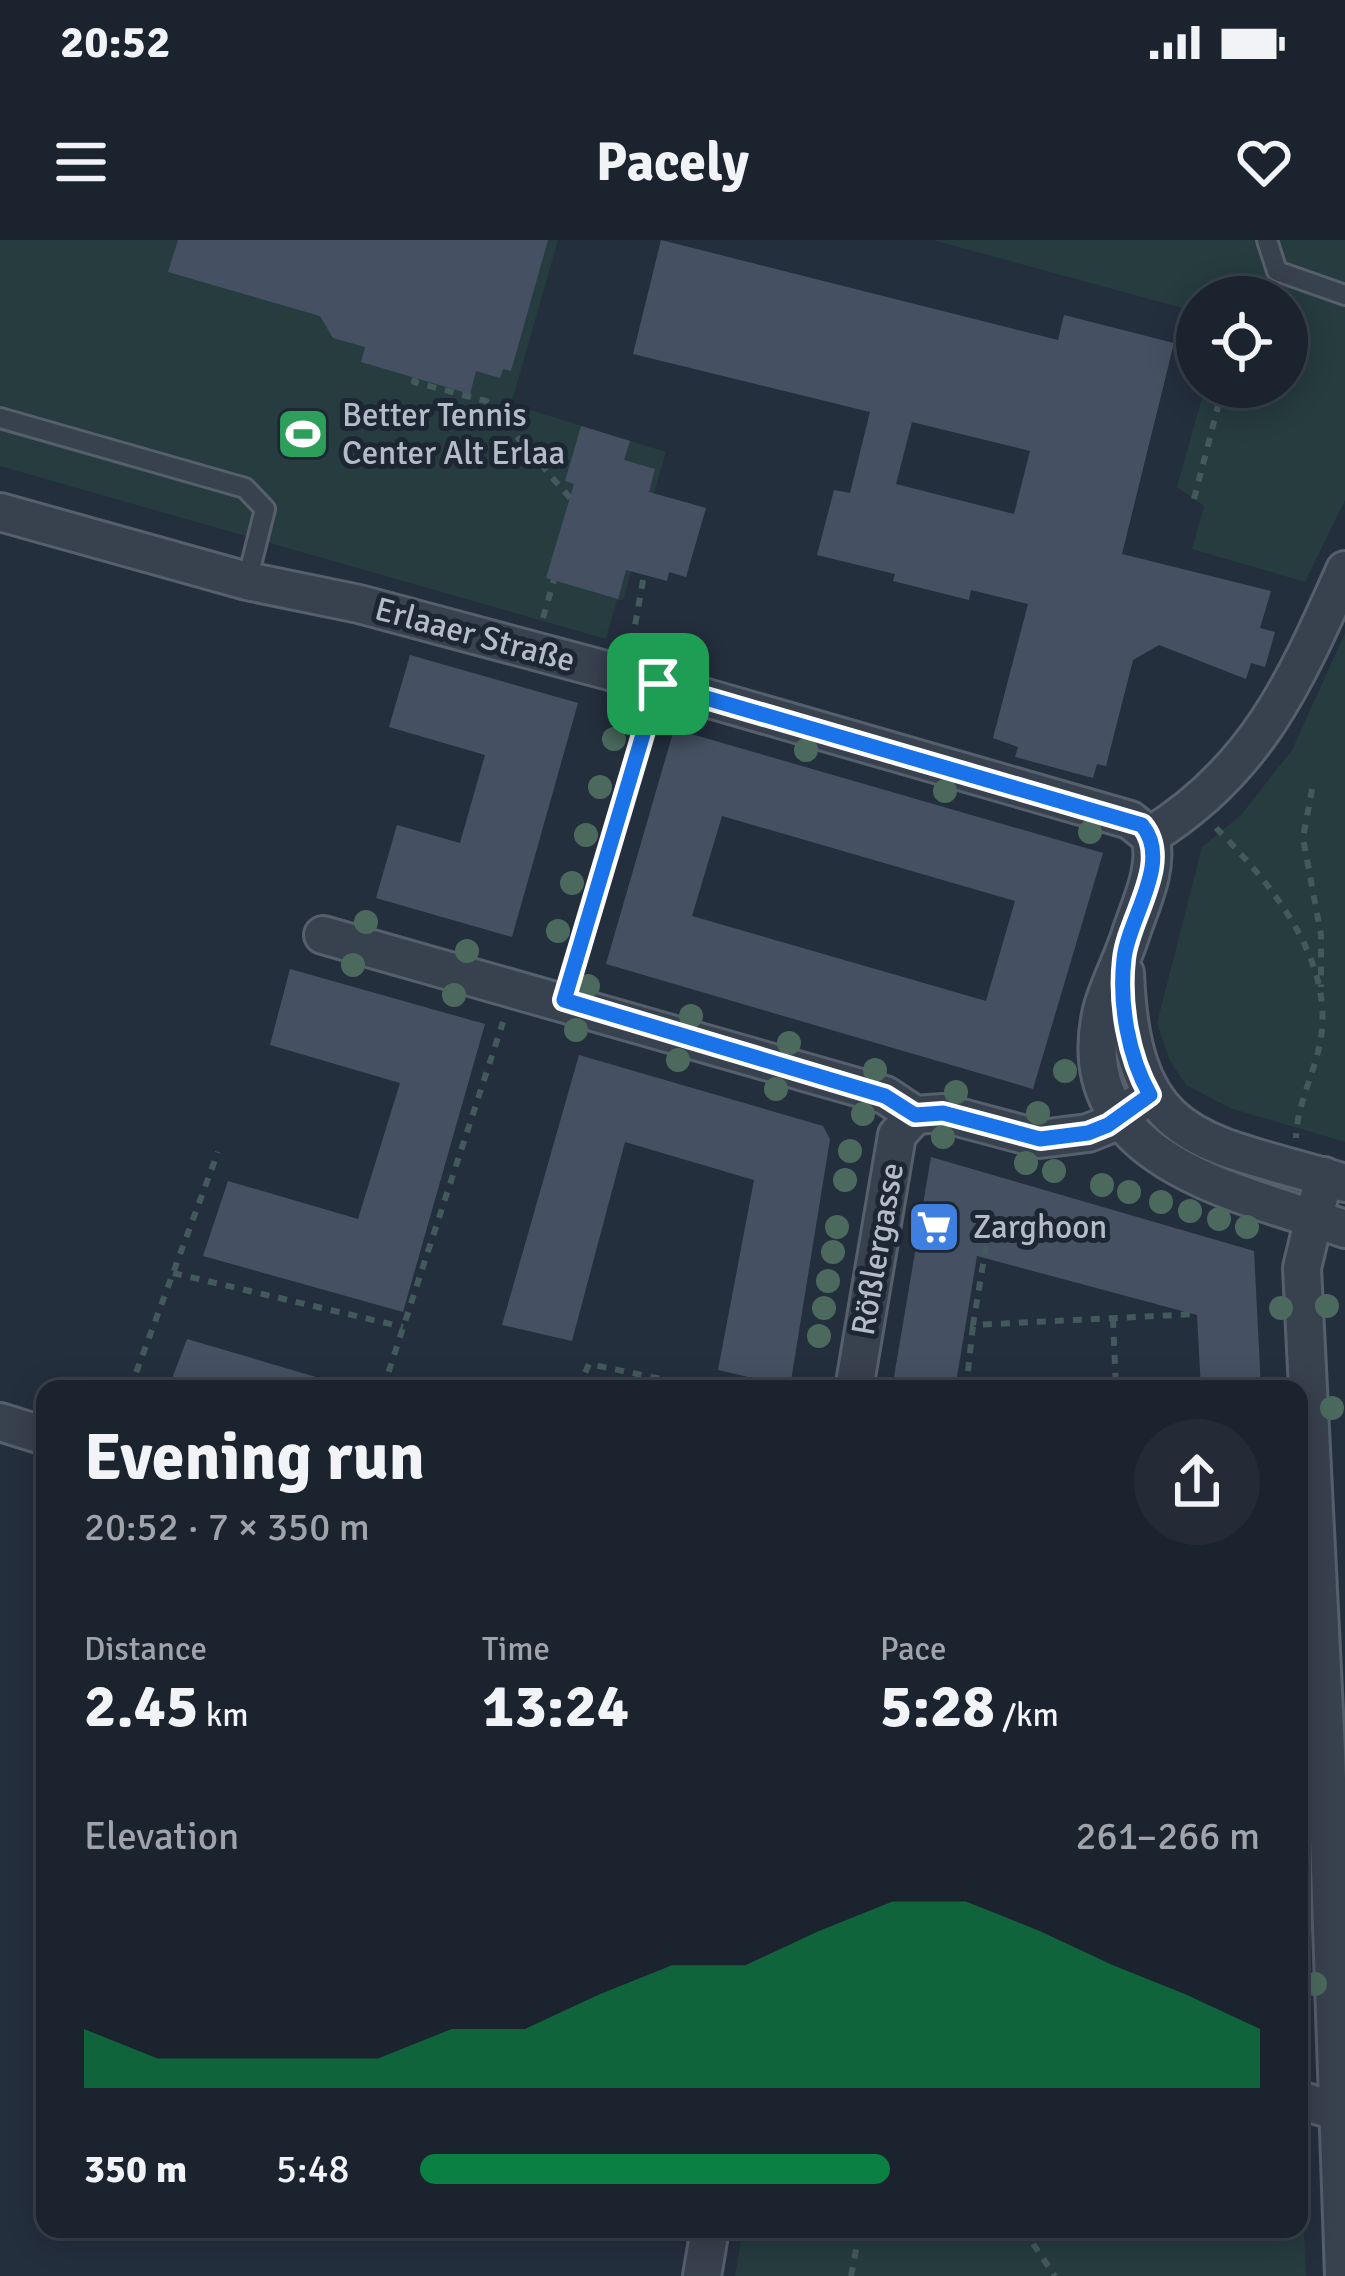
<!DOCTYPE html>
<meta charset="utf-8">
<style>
:root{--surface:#1b232e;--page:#242b36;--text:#f1f3f6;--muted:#a0a4aa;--line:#39404a;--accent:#0b8043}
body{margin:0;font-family:Signika,sans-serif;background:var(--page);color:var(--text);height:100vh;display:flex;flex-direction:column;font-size:45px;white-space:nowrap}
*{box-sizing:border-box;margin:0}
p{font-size:39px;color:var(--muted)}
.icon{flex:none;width:66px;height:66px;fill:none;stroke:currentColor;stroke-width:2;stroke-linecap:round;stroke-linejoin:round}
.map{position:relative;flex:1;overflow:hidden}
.panel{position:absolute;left:36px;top:1140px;width:1272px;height:858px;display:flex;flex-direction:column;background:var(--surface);border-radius:24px;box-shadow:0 6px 30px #0003,0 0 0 3px var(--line)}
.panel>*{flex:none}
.fabs{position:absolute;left:1176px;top:36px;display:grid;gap:24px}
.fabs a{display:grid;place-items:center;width:132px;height:132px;border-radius:50%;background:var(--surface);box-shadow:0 6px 30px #0003,0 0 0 3px var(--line);font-size:60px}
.pin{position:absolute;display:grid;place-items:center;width:102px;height:102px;color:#fff;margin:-51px;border-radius:24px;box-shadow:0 6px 18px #0006}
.round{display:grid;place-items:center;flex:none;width:126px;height:126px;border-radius:63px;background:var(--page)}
.summary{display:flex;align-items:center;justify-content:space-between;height:204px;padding:0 48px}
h1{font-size:66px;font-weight:700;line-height:90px}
.metrics{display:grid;grid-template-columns:repeat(3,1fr);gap:18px;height:204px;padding:12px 48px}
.metrics div{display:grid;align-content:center}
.metrics b{font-size:60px;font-weight:700}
.metrics small{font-size:33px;font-weight:400}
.metrics p{font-size:33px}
.chart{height:336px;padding:24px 48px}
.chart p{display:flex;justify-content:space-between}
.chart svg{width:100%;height:216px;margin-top:12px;fill:var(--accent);opacity:.7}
ul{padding:0 48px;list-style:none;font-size:39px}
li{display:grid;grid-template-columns:192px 144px 1fr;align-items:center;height:90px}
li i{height:30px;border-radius:15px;background:var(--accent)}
.status{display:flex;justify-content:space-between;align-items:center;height:84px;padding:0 60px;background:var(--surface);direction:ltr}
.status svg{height:33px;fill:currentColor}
header{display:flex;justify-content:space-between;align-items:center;height:156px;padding:0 48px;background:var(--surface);font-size:54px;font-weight:700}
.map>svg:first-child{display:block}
.green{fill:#263c3f}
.building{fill:#455162;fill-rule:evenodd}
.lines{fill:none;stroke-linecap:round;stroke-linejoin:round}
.lane-casing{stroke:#565f6c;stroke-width:24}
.street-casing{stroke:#565f6c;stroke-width:42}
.path{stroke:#44595c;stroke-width:6;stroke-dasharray:9 9;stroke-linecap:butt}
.lane{stroke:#38414e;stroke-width:18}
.street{stroke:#38414e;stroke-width:36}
.tree{fill:#4b6a5d}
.route-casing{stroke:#fff;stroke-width:24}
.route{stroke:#1a73e8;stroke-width:15}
.labels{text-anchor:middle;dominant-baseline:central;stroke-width:10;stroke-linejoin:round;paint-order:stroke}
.poi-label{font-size:33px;fill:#b4bcc9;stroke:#1d2633;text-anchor:start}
.street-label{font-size:33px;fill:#b4bcc9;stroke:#1d2633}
</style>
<div class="status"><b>20:52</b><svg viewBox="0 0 49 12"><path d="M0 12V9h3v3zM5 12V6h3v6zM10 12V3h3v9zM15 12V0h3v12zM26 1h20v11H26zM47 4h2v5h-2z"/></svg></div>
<header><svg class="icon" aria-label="menu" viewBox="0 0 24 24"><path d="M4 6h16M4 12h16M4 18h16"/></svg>Pacely<svg class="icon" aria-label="heart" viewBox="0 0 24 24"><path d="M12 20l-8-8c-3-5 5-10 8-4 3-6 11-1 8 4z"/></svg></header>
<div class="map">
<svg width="1345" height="2036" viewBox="0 0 1345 2036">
<rect width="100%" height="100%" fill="#242f3e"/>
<g class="green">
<polygon points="0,0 558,0 511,164 666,212 623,360 617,360 606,399 0,226"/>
<polygon points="933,0 1345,0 1345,260 1305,342 1192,309 1204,266 1177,247 1205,147 1287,147 1287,57 1197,57 1197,72"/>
<polygon points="1345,393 1345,902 1230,868 1186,845 1170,821 1157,783 1202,607 1241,575 1292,510"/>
<polygon points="1299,1886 1306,2036 735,2036 743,1989 1299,1989"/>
</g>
<g class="building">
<polygon points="178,0 548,0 511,131 503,129 500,138 476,131 470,154 361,122 365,107 333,98 320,76 168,32"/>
<path d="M661,0L1058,100L1064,75L1174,103L1122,314L1271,351L1260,388L1275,392L1265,427L1251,423L1246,439L1159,405L1133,420L1106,526L1097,524L1093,538L1015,517L1018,507L993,498L1028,364L971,350L969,360L893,341L895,334L817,315L834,250L850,253L870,172L633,114ZM912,182L1030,211L1014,274L896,244Z"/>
<polygon points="581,186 630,201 624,220 655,229 649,252 706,268 686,337 669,332 667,341 626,330 618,359 546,338 574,244 565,241"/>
<polygon points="410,415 578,463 512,697 376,658 397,585 460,603 485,515 389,487"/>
<path d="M674,489L1103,613L1033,849L606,724ZM722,576L1015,661L986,761L692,676Z"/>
<polygon points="290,729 485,784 403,1072 203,1016 228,941 358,979 400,843 270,805"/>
<polygon points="579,815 823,886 830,899 790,1147 718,1130 754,940 625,902 572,1101 502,1085"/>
<polygon points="931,917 1254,1011 1261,1149 1201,1149 1197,1075 977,1016 955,1149 892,1149"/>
<polygon points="187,1099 333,1142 332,1149 168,1149"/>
</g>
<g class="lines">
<g class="lane-casing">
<g id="lane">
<polyline points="1267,0 1277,31 1345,55"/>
<polyline points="0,178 245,248 265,269 247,341"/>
</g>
</g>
<g class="street-casing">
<g id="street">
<polyline points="0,272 247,341 359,364 658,444 1130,580 1150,596"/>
<path d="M1150,596C1159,627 1141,663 1131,693C1123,719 1109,744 1102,770C1067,923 1243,953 1345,989"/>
<path d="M1150,596C1257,530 1296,440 1345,330"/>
<polyline points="323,695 885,855 915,875 943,873 1040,899 1088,893 1108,885 1150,855"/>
<path d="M1125,733C1132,907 1203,900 1345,943"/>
<polyline points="1324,936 1302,1028 1326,1511 1344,2036"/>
<polyline points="854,1149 897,895 915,875"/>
<polyline points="0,1182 45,1196"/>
<polyline points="1299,1860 1340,1872"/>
<polyline points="702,2036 710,1989"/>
</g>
</g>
<g class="path">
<polyline points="415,138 414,142 486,161 570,258"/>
<polyline points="1194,259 1223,147"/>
<polyline points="543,378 554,340"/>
<polyline points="632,402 644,335"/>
<polyline points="1312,549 1303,598 1321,695 1321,747"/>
<path d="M1216,588C1266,638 1329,712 1322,789C1319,826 1297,860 1296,898"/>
<polyline points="572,734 648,476"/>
<polyline points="986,1006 973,1085 1197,1074"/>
<polyline points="173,1033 403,1087"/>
<polyline points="1113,1079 1116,1149"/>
<polyline points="130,1149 218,912"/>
<polyline points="383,1149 503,782"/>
<polyline points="578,1149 589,1124 710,1149"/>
<polyline points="966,1149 973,1085"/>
<polyline points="1023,1989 1055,2036"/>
<polyline points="851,2036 860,1989"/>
</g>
<use href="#lane" class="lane"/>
<use href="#street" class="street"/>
</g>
<g class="tree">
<circle cx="630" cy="459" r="12"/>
<circle cx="660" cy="467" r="12"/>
<circle cx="614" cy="499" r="12"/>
<circle cx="806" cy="510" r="12"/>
<circle cx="600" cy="547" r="12"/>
<circle cx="945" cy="551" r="12"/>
<circle cx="1090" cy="592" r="12"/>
<circle cx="586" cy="595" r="12"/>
<circle cx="572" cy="643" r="12"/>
<circle cx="366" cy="682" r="12"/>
<circle cx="558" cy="691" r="12"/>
<circle cx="467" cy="711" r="12"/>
<circle cx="353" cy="725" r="12"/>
<circle cx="588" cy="746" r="12"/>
<circle cx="454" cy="755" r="12"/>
<circle cx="691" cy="776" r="12"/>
<circle cx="576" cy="790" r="12"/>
<circle cx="789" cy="803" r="12"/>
<circle cx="678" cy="820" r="12"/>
<circle cx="875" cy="830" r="12"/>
<circle cx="1065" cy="831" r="12"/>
<circle cx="776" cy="849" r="12"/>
<circle cx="956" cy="852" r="12"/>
<circle cx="1038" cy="873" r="12"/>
<circle cx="863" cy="874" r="12"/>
<circle cx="943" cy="897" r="12"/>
<circle cx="850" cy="911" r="12"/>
<circle cx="1026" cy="923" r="12"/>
<circle cx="1054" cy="931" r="12"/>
<circle cx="845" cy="940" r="12"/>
<circle cx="1102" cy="945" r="12"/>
<circle cx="1129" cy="952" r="12"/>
<circle cx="1161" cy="962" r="12"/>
<circle cx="1190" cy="971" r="12"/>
<circle cx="1219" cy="979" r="12"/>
<circle cx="837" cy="987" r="12"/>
<circle cx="1247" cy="987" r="12"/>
<circle cx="833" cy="1012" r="12"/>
<circle cx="828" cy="1041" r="12"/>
<circle cx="1327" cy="1066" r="12"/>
<circle cx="824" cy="1068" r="12"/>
<circle cx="1281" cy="1068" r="12"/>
<circle cx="819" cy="1096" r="12"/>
<circle cx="1332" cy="1168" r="12"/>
<circle cx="1315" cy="1744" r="12"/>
</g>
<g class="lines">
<g class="route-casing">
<path id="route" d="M658,444L1142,585C1173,622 1128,678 1124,719C1119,763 1128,816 1150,855L1108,885L1088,893L1040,899L943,873L915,875L885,856L564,760Z"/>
</g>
<use href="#route" class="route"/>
</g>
<defs>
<g id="stadium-square" transform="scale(2.7)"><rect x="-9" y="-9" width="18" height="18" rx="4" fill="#2e9e5b" stroke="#1d2633"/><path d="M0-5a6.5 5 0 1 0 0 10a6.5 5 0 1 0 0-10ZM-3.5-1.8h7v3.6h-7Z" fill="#fff"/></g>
<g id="supermarket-square" transform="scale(2.7)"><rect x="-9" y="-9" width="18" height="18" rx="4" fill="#3f7fe0" stroke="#1d2633"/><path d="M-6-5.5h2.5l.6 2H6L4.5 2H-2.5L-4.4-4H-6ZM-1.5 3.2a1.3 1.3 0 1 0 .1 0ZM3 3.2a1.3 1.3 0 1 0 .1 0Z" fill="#fff"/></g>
</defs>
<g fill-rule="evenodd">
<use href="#stadium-square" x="303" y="194"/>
<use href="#supermarket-square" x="934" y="987"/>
</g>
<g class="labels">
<g class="poi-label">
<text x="342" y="175">Better Tennis<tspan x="342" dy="38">Center Alt Erlaa</tspan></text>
<text x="973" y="987">Zarghoon</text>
</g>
<g class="street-label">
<text transform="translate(475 395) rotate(15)">Erlaaer Straße</text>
<text transform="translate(878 1009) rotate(-80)">Rößlergasse</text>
</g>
</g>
</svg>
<div class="fabs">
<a><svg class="icon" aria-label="locate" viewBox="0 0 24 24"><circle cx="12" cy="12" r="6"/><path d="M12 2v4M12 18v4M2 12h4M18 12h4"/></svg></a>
</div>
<div class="pin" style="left:658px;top:444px;background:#1e9e55"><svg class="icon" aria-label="arrive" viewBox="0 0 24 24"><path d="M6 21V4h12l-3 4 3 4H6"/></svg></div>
<section class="panel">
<div class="summary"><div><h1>Evening run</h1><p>20:52 · 7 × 350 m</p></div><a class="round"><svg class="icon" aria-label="share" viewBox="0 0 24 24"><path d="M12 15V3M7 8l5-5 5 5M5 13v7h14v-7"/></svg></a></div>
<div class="metrics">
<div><p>Distance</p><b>2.45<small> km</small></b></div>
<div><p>Time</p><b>13:24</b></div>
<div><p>Pace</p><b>5:28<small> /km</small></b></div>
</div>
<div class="chart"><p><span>Elevation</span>261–266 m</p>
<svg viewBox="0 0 160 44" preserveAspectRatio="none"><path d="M0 44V32L10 38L20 38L30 38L40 38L50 32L60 32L70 25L80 19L90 19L100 12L110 6L120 6L130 12L140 19L150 25L160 32V44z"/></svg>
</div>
<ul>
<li><b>350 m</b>5:48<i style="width:56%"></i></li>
</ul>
</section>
</div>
